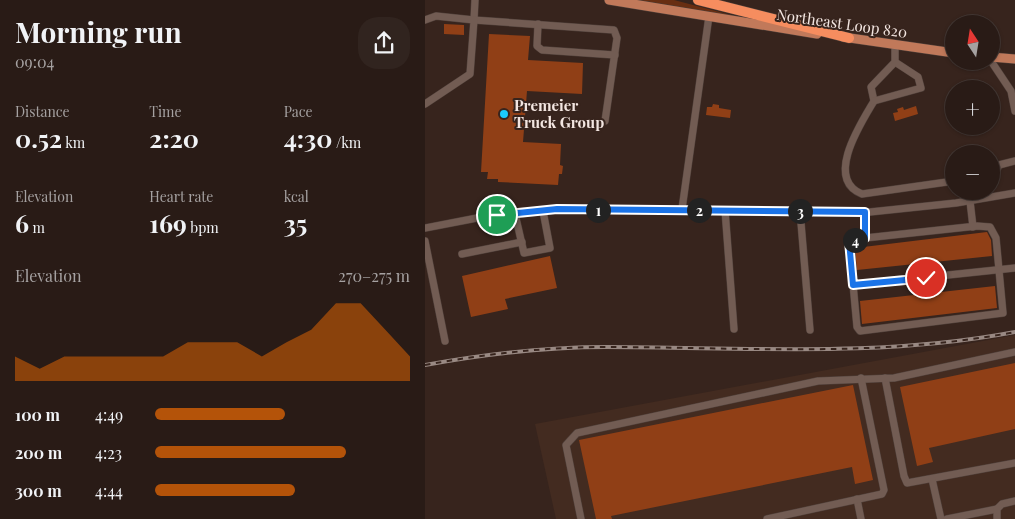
<!DOCTYPE html>
<meta charset="utf-8">
<style>
:root{--surface:#291b16;--page:#31241f;--text:#f1f3f6;--muted:#a5a1a1;--line:#453935;--accent:#b45309}
body{margin:0;font-family:"Playfair Display",serif;background:var(--page);color:var(--text);height:100vh;display:flex;flex-direction:column;font-size:19px;white-space:nowrap}
*{box-sizing:border-box;margin:0}
p{font-size:16px;color:var(--muted)}
.icon{flex:none;width:28px;height:28px;fill:none;stroke:currentColor;stroke-width:2;stroke-linecap:round;stroke-linejoin:round}
.map{position:relative;flex:1;overflow:hidden}
.side{display:flex;flex-direction:column;background:var(--surface);width:425px}
.side>*{flex:none}
.needle{width:32px;rotate:348deg}
.fabs{position:absolute;left:520px;top:15px;display:grid;gap:10px}
.fabs a{display:grid;place-items:center;width:55px;height:55px;border-radius:50%;background:var(--surface);box-shadow:0 1px 4px #0004,0 0 0 1px var(--line);font-size:25px}
.pin{position:absolute;display:grid;place-items:center;width:42px;height:42px;color:#fff;margin:-21px;border:2px solid #fff;border-radius:50%;box-shadow:0 1px 5px #0007}
.km{position:absolute;width:25px;height:25px;margin:-12px;border-radius:50%;background:#222;color:#fff;font-size:14px;line-height:25px;text-align:center}
.round{display:grid;place-items:center;flex:none;width:52px;height:52px;border-radius:20px;background:var(--page)}
.summary{display:flex;align-items:center;justify-content:space-between;height:85px;padding:0 15px}
h1{font-size:28px;font-weight:700;line-height:38px}
.stats{display:grid;grid-template-columns:repeat(3,1fr);gap:8px;height:85px;padding:5px 15px}
.stats div{display:grid;align-content:center}
.stats b{font-size:25px;font-weight:700}
.stats small{font-size:14px;font-weight:400}
.stats p{font-size:14px}
.chart{height:140px;padding:10px 15px}
.chart p{display:flex;justify-content:space-between}
.chart svg{width:100%;height:90px;margin-top:5px;fill:var(--accent);opacity:.7}
ul{padding:0 15px;list-style:none;font-size:16px}
li{display:grid;grid-template-columns:80px 60px 1fr;align-items:center;height:38px}
li i{height:12px;border-radius:6px;background:var(--accent)}
main{display:flex;flex:1;min-height:0}
.map>svg:first-child{display:block}
.built{fill:#432b20}
.green{fill:#682e12}
.building{fill:#903f16}
.lines{fill:none;stroke-linecap:round;stroke-linejoin:round}
.minor-casing{stroke:#50413b;stroke-width:8}
.major-casing{stroke:#50413b;stroke-width:10}
.highway-casing{stroke:#50413b;stroke-width:11}
.minor{stroke:#725c53;stroke-width:7}
.major{stroke:#c1795a;stroke-width:9}
.highway{stroke:#f68d5f;stroke-width:10}
.rail-casing{stroke:#998983;stroke-width:4}
.rail{stroke:#37241d;stroke-width:2;stroke-dasharray:5.5;stroke-linecap:butt}
.route-casing{stroke:#fff;stroke-width:10}
.route{stroke:#1a73e8;stroke-width:6}
.poi-dot{fill:#1acafc;stroke:#37241d;stroke-width:2}
.labels{text-anchor:middle;dominant-baseline:central;stroke-width:4;stroke-linejoin:round;paint-order:stroke}
.street-label{font-size:15px;fill:#f3e6e1;stroke:#37241d}
.poi-label{font-size:15px;font-weight:bold;fill:#f3e6e1;stroke:#37241d;text-anchor:start}
</style>
<main>
<section class="side">
<div class="summary"><div><h1>Morning run</h1><p>09:04</p></div><a class="round"><svg class="icon" aria-label="share" viewBox="0 0 24 24"><path d="M12 15V3M7 8l5-5 5 5M5 13v7h14v-7"/></svg></a></div>
<div class="stats">
<div><p>Distance</p><b>0.52<small> km</small></b></div>
<div><p>Time</p><b>2:20</b></div>
<div><p>Pace</p><b>4:30<small> /km</small></b></div>
</div>
<div class="stats">
<div><p>Elevation</p><b>6<small> m</small></b></div>
<div><p>Heart rate</p><b>169<small> bpm</small></b></div>
<div><p>kcal</p><b>35</b></div>
</div>
<div class="chart"><p><span>Elevation</span>270–275 m</p>
<svg viewBox="0 0 160 44" preserveAspectRatio="none"><path d="M0 44V32L10 38L20 32L30 32L40 32L50 32L60 32L70 25L80 25L90 25L100 32L110 25L120 19L130 6L140 6L150 19L160 32V44z"/></svg>
</div>
<ul>
<li><b>100 m</b>4:49<i style="width:51%"></i></li>
<li><b>200 m</b>4:23<i style="width:75%"></i></li>
<li><b>300 m</b>4:44<i style="width:55%"></i></li>
</ul>
</section>
<div class="map">
<svg width="590" height="519" viewBox="0 0 590 519">
<rect width="100%" height="100%" fill="#37241d"/>
<polygon class="built" points="590,335 590,519 131,519 110,424"/>
<polygon class="green" points="214,0 249,0 310,16"/>
<g class="building">
<polygon points="19,24 39,25 39,35 19,34"/>
<polygon points="64,34 105,36 103,60 158,63 157,94 102,91 98,142 136,144 135,165 138,166 137,174 134,174 133,185 73,182 73,179 62,179 63,172 56,172"/>
<polygon points="288,104 294,105 294,108 306,110 305,118 281,115 282,107 287,107"/>
<polygon points="491,106 493,114 470,121 468,113 473,112 472,109 478,107 479,110"/>
<polygon points="562,232 566,240 567,256 432,270 430,248"/>
<polygon points="125,256 132,288 80,299 83,309 46,317 37,276"/>
<polygon points="570,286 572,308 437,324 435,301"/>
<polygon points="590,363 590,429 504,448 508,462 492,466 475,387"/>
<polygon points="428,385 448,480 430,484 427,467 186,516 187,519 171,519 154,440"/>
</g>
<g class="lines">
<g class="minor-casing">
<g id="minor">
<polyline points="50,0 49,20 189,30 192,38 180,121"/>
<polyline points="0,20 11,16 49,20 45,74 0,104"/>
<polyline points="113,24 112,46 117,50 190,55"/>
<path d="M470,45V62L446,87L449,101C436,123 399,179 437,194L529,181"/>
<polyline points="566,61 586,91 590,111"/>
<polyline points="449,101 496,88 493,77 470,62"/>
<polyline points="566,175 571,172 574,165 590,161"/>
<polyline points="545,201 548,227"/>
<polyline points="257,209 284,16"/>
<polyline points="300,210 309,329"/>
<polyline points="375,211 385,330"/>
<polyline points="90,214 99,253 125,248 118,211"/>
<polygon points="552,226 565,227 571,238 578,313 435,331 432,327 424,241 440,238"/>
<polyline points="0,228 52,218 132,209 445,212 531,203 590,193"/>
<polyline points="440,238 440,212"/>
<polyline points="0,241 20,341"/>
<polyline points="37,254 97,242"/>
<polyline points="428,285 590,268"/>
<polyline points="460,378 479,476 482,483 590,463"/>
<polyline points="507,479 516,519"/>
<polyline points="432,499 436,519"/>
<polyline points="156,519 141,445 152,433 393,381 469,378 590,352"/>
<polyline points="342,519 457,494 459,490 436,378"/>
<polyline points="522,519 572,509"/>
<polyline points="572,519 572,509 577,504 590,501"/>
</g>
</g>
<g class="major-casing">
<g id="major">
<polyline points="184,0 392,34"/>
<polyline points="418,37 529,53"/>
<polyline points="566,57 590,59"/>
</g>
</g>
<g class="highway-casing">
<polyline id="highway" points="273,0 424,38"/>
</g>
<use href="#minor" class="minor"/>
<use href="#major" class="major"/>
<use href="#highway" class="highway"/>
<g class="rail-casing">
<path id="rail" d="M0,365C60,354 120,347 181,347C318,347 454,358 590,332"/>
</g>
<use href="#rail" class="rail"/>
</g>
<g class="lines">
<g class="route-casing">
<polyline id="route" points="72,215 132,209 440,212 440,238 424,241 428,285 501,278"/>
</g>
<use href="#route" class="route"/>
</g>
<circle class="poi-dot" cx="79" cy="114" r="5"/>
<g class="labels">
<g class="street-label">
<text transform="translate(417 23) rotate(8)">Northeast Loop 820</text>
</g>
<g class="poi-label">
<text x="89" y="105">Premeier<tspan x="89" dy="17">Truck Group</tspan></text>
</g>
</g>
</svg>
<div class="fabs">
<a><svg class="needle" viewBox="-14 -14 28 28"><path d="M0-13l5 13h-10z" fill="#e53935"/><path d="M0 13l5-13h-10z" fill="#a5a1a1"/></svg></a>
<a>+</a>
<a>−</a>
</div>
<div class="pin" style="left:72px;top:215px;background:#1e9e55"><svg class="icon" aria-label="arrive" viewBox="0 0 24 24"><path d="M6 21V4h12l-3 4 3 4H6"/></svg></div>
<div class="pin" style="left:501px;top:278px;background:#d93025"><svg class="icon" aria-label="check" viewBox="0 0 24 24"><path d="M5 12l5 5 9-10"/></svg></div>
<b class="km" style="left:173px;top:210px">1</b>
<b class="km" style="left:274px;top:210px">2</b>
<b class="km" style="left:375px;top:211px">3</b>
<b class="km" style="left:430px;top:240px">4</b>
</div>
</main>
